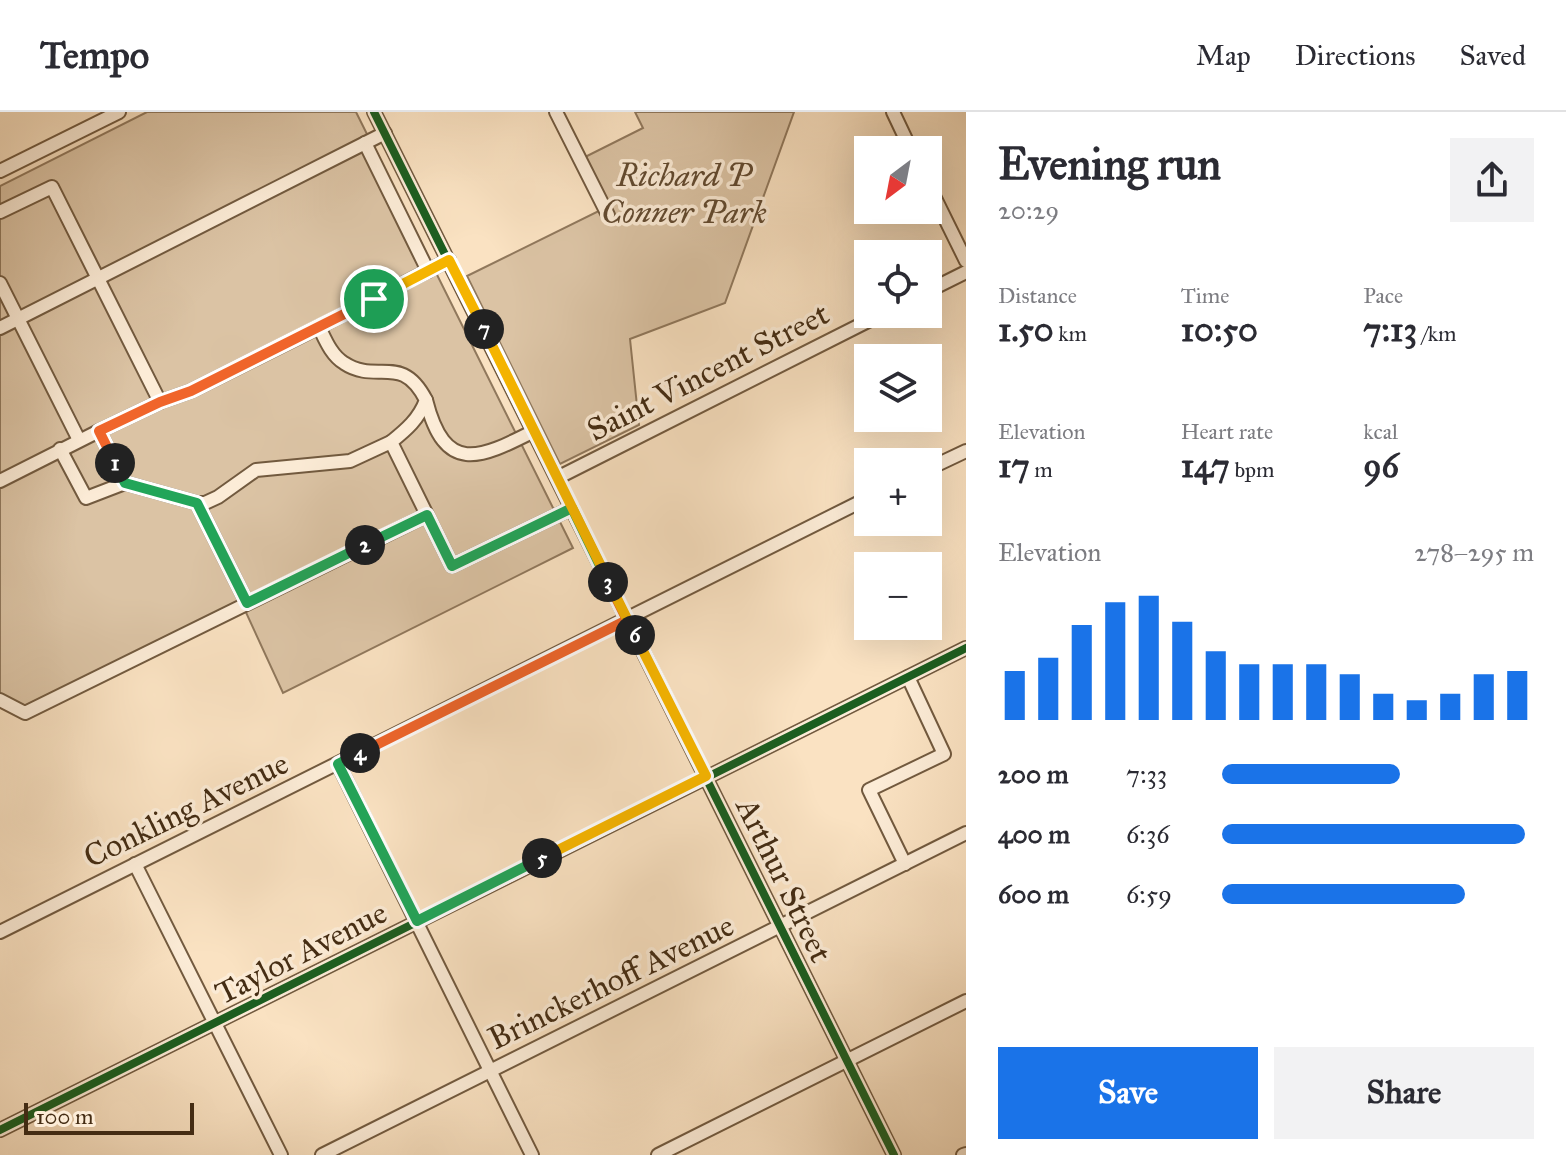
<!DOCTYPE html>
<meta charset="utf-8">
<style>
:root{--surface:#fff;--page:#f2f2f3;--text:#2b2b33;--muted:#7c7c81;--line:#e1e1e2;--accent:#1a73e8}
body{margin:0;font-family:"IM FELL Great Primer",serif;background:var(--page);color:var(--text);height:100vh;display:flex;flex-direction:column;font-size:30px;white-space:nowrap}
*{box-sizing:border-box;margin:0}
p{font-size:26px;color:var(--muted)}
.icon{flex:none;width:44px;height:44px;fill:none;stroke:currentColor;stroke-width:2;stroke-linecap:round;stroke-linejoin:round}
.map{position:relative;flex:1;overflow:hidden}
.details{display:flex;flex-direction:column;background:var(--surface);width:600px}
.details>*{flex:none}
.needle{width:52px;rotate:212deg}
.fabs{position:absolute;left:854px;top:24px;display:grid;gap:16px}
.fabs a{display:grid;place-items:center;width:88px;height:88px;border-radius:0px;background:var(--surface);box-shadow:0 8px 32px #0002;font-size:40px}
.scale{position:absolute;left:24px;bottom:20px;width:170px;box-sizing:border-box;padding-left:8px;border:4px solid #442c13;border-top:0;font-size:22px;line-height:28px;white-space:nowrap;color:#442c13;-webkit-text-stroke:6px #fcecd7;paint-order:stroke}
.pin{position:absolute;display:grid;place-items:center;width:68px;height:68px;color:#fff;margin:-34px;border:4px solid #fff;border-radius:50%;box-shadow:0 2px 8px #0007}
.km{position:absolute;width:40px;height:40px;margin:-20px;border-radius:50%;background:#222;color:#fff;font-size:22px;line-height:40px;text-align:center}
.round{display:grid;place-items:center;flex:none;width:84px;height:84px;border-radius:0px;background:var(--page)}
.head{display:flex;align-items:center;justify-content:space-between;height:136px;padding:0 32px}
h1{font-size:44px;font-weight:700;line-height:60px}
.stats{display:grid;grid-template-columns:repeat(3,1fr);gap:12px;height:136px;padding:8px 32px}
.stats div{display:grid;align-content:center}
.stats b{font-size:34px;font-weight:700}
.stats small{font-size:22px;font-weight:400}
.stats p{font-size:22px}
.chart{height:224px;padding:16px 32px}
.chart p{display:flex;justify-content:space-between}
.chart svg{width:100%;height:144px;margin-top:8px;stroke:var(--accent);stroke-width:6}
.primary-button{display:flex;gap:16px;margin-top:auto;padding:16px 32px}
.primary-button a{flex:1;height:92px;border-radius:0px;background:var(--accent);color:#fff;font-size:32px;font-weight:700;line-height:92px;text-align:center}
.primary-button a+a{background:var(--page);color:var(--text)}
ul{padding:0 32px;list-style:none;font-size:26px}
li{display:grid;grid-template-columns:128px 96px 1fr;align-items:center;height:60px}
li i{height:20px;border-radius:10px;background:var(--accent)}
header{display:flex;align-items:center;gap:48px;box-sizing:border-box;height:112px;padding:0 40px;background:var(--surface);border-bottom:2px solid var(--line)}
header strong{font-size:38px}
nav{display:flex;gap:44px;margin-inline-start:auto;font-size:28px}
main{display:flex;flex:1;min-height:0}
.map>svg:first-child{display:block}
.green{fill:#dbc3a4;stroke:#90785c;stroke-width:2}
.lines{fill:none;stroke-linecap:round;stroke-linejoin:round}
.minor-casing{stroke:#725a3f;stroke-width:16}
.minor{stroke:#fcecd7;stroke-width:12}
.cycleway-casing{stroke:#fcecd7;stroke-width:13}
.cycleway{stroke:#1b5e20;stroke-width:8}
.split-1-casing{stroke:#fff;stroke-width:16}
.split-2-casing{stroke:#fff;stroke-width:16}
.split-3-casing{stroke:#fff;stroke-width:16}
.split-4-casing{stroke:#fff;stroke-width:16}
.split-5-casing{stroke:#fff;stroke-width:16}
.split-6-casing{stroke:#fff;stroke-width:16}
.split-7-casing{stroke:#fff;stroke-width:16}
.split-8-casing{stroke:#fff;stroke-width:16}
.split-1{stroke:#f0652b;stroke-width:10}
.split-2{stroke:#22a559;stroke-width:10}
.split-3{stroke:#22a559;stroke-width:10}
.split-4{stroke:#f0652b;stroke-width:10}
.split-5{stroke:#22a559;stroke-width:10}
.split-6{stroke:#f5b400;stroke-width:10}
.split-7{stroke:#f5b400;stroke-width:10}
.split-8{stroke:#f5b400;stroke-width:10}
.labels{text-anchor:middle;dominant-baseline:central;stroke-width:7;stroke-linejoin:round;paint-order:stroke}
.park-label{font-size:32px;font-style:italic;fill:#624a30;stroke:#fcecd7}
.street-label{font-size:32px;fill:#442c13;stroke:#fcecd7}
</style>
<header>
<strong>Tempo</strong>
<nav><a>Map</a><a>Directions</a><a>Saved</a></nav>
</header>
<main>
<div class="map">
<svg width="966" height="1043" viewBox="0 0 966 1043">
<rect width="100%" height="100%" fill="#fae2c2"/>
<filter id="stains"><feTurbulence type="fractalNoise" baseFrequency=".0025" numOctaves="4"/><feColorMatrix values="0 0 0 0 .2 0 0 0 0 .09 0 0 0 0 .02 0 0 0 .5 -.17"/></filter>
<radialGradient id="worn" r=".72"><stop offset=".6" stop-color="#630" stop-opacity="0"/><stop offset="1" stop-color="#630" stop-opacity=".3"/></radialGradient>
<g class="green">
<polygon points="147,0 356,0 573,436 283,581 244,496 19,602 0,593 0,74"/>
<polygon points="635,0 794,0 725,191 630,227 639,313 560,352 467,164 609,94 585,45 643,16"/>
</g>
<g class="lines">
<g class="minor-casing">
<g id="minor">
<polyline points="374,0 894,1043"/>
<polyline points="556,0 608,103"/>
<polyline points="893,0 911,38"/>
<polyline points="365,31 428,159"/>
<polyline points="0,59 119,0"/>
<polyline points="928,72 966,149"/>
<polyline points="0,100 52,75 160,290"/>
<polyline points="0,171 79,328"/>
<polyline points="928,179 966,160"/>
<polyline points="0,216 385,21"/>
<path d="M426,288C445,363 479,347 534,319"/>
<polyline points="99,319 125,371 197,391 205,391 218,385 256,358 350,349 391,330"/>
<polyline points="60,337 86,386 125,371"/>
<polyline points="928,357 966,339"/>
<polyline points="557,366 882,202"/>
<polyline points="0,369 99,319 160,290 191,279 319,215"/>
<polyline points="197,391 247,491"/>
<polyline points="427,403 452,454 572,396"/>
<path d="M0,588L25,601L427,403L391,330C406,318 419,307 426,288C401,240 377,273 344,251C331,243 325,227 319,215L449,148"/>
<polyline points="338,652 532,1043"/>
<polyline points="135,752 281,1043"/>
<polyline points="905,752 869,678 944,642 908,565"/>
<polyline points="0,820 868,386"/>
<polyline points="0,1018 966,536"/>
<polyline points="322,1043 966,721"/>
<polyline points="658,1043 966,889"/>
<polyline points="963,1043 966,1042"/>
</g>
</g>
<use href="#minor" class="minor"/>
<g class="cycleway-casing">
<g id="cycleway">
<polyline points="374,0 894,1043"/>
<polyline points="0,1018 966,536"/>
</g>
</g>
<use href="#cycleway" class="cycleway"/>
</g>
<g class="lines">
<g class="split-1-casing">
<polyline id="split-1" points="115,351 99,319 160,290 191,279 374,187"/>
</g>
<g class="split-2-casing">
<polyline id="split-2" points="115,351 125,371 197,391 247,491 365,433"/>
</g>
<g class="split-3-casing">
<polyline id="split-3" points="365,433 427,403 452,454 572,396 608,470"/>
</g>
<g class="split-4-casing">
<polyline id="split-4" points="360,641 627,508 608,470"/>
</g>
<g class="split-5-casing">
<polyline id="split-5" points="360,641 338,652 417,809 542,746"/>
</g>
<g class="split-6-casing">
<polyline id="split-6" points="542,746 706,664 635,523"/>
</g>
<g class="split-7-casing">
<polyline id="split-7" points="484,217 635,523"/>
</g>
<g class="split-8-casing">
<polyline id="split-8" points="374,187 449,148 484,217"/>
</g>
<use href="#split-1" class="split-1"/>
<use href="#split-2" class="split-2"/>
<use href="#split-3" class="split-3"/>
<use href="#split-4" class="split-4"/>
<use href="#split-5" class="split-5"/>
<use href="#split-6" class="split-6"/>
<use href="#split-7" class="split-7"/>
<use href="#split-8" class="split-8"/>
</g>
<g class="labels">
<g class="park-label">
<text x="684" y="63">Richard P<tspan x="684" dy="37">Conner Park</tspan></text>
</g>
<g class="street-label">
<text transform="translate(708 260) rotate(-27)">Saint Vincent Street</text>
<text transform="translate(186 698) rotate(-26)">Conkling Avenue</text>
<text transform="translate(784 768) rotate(64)">Arthur Street</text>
<text transform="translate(301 841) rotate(-27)">Taylor Avenue</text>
<text transform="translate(611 870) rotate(-26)">Brinckerhoff Avenue</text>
</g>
</g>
<rect width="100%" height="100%" filter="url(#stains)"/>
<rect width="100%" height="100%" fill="url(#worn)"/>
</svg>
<div class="fabs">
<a><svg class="needle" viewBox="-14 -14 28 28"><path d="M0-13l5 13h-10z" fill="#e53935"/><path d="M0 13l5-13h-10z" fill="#7c7c81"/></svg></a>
<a><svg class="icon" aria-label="locate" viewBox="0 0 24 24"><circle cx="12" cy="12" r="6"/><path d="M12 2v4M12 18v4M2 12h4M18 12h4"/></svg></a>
<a><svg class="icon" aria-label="layers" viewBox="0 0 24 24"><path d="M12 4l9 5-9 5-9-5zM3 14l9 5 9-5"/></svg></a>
<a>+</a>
<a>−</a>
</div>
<div class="scale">100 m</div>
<div class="pin" style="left:374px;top:187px;background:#1e9e55"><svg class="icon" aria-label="arrive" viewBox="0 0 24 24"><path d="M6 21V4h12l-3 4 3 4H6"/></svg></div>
<b class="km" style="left:115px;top:351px">1</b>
<b class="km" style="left:365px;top:433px">2</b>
<b class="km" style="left:608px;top:470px">3</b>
<b class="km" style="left:360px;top:641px">4</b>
<b class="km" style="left:542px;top:746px">5</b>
<b class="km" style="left:635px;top:523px">6</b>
<b class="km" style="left:484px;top:217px">7</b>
</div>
<section class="details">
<div class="head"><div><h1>Evening run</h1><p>20:29</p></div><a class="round"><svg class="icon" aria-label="share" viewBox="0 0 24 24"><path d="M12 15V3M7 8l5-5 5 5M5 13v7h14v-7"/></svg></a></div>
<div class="stats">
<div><p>Distance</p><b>1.50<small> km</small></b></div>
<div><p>Time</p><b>10:50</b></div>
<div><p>Pace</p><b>7:13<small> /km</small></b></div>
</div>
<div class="stats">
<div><p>Elevation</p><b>17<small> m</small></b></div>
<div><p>Heart rate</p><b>147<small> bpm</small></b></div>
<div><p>kcal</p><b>96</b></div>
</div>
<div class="chart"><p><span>Elevation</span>278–295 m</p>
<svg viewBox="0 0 160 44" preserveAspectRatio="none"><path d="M5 44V29M15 44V25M25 44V15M35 44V8M45 44V6M55 44V14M65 44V23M75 44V27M85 44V27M95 44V27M105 44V30M115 44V36M125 44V38M135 44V36M145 44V30M155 44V29"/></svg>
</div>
<ul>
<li><b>200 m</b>7:33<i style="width:57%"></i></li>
<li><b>400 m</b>6:36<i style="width:97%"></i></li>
<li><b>600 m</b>6:59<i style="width:78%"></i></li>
</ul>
<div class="primary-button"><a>Save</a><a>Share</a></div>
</section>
</main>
